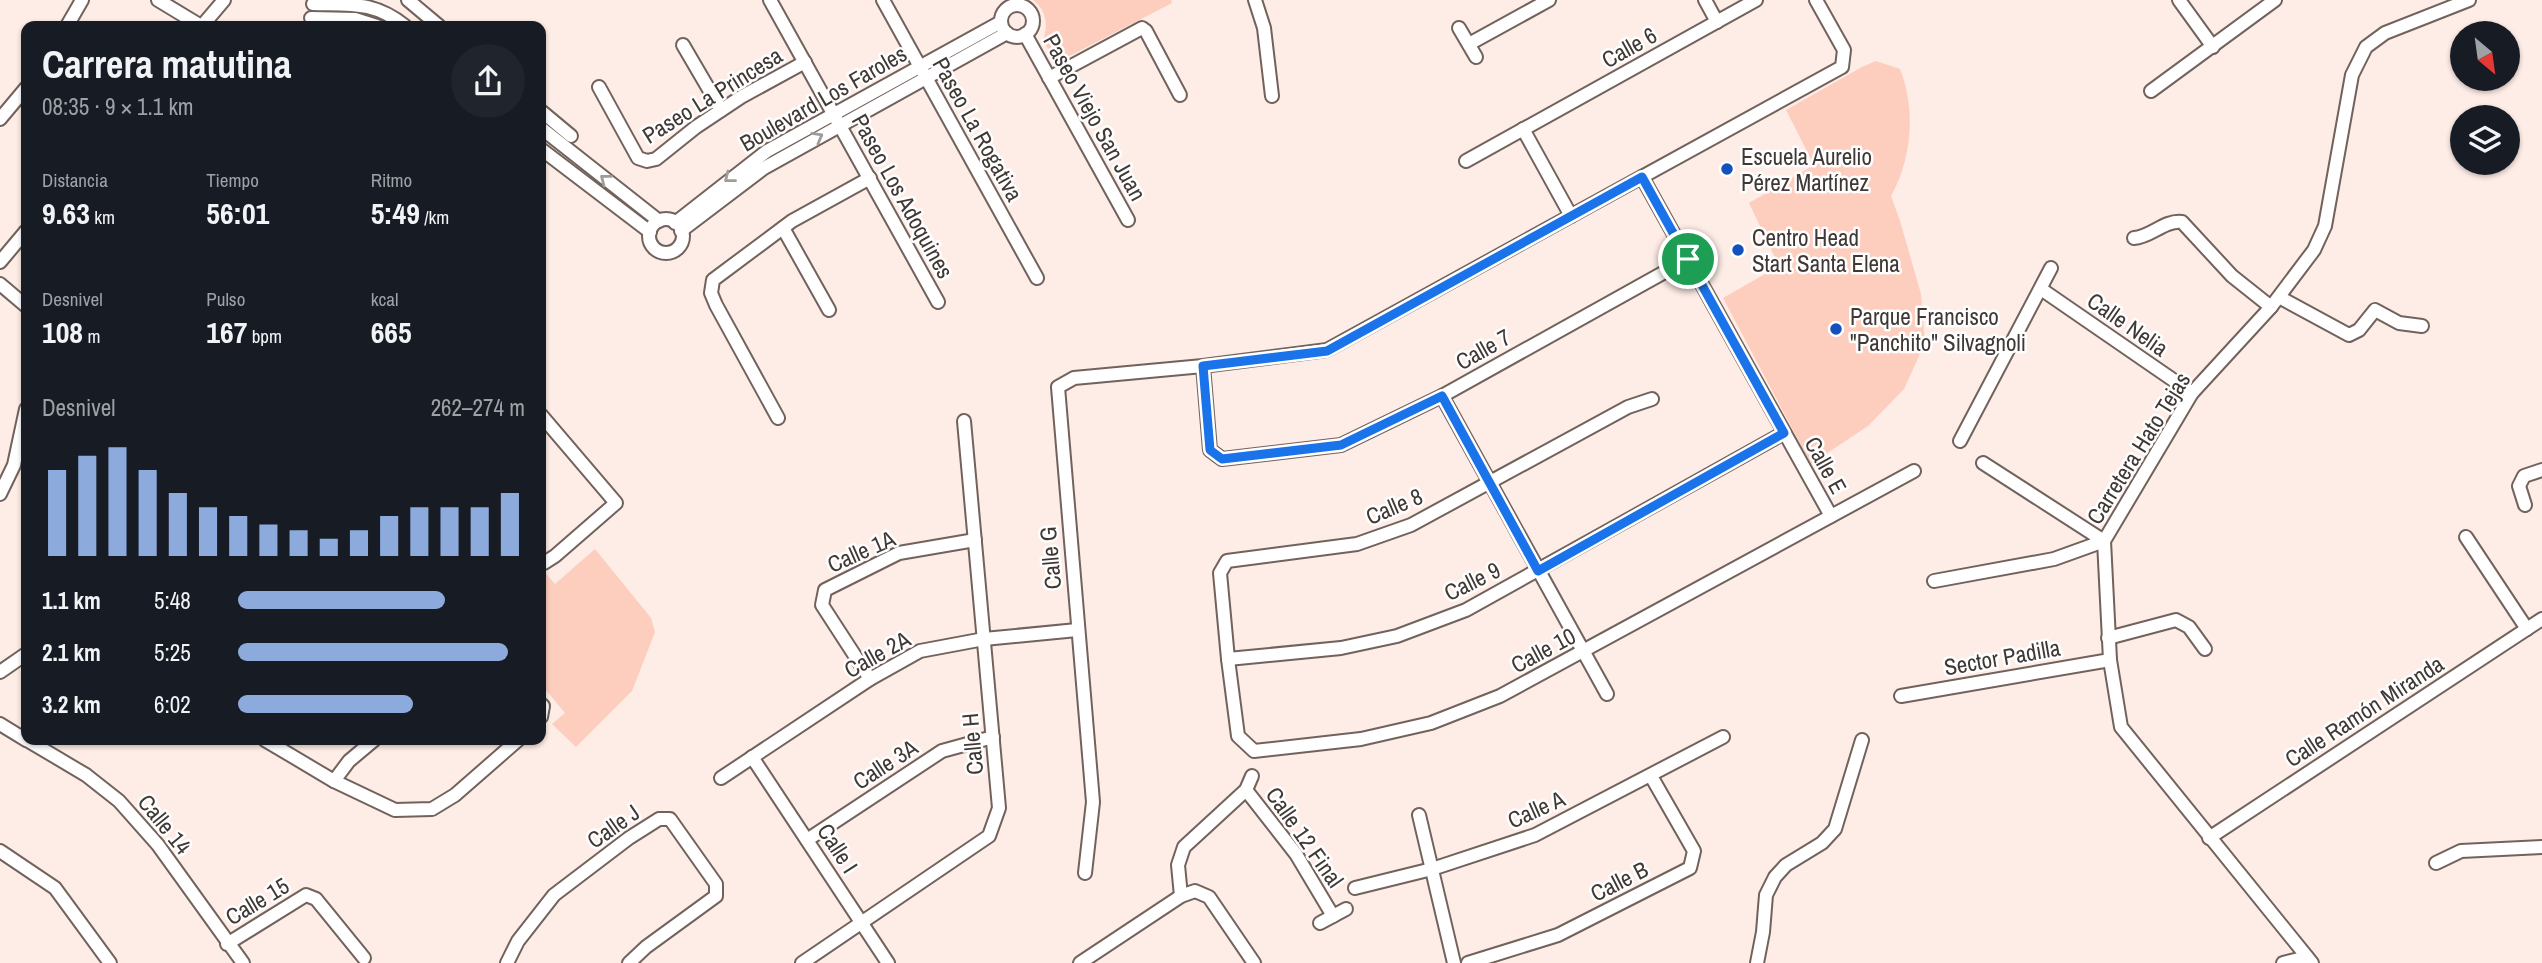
<!DOCTYPE html>
<html lang="es">
<meta charset="utf-8">
<style>
:root{--surface:#171b24;--page:#20242c;--text:#f1f3f6;--muted:#9ea1a6;--accent:#8daadc}
body{margin:0;font-family:"Archivo Narrow",sans-serif;background:var(--page);color:var(--text);height:100vh;display:flex;flex-direction:column;font-size:26px;white-space:nowrap}
*{box-sizing:border-box;margin:0}
p{font-size:23px;color:var(--muted)}
.icon{flex:none;width:38px;height:38px;fill:none;stroke:currentColor;stroke-width:2;stroke-linecap:round;stroke-linejoin:round}
.map{position:relative;flex:1;overflow:hidden}
.drawer{position:absolute;left:21px;top:21px;width:525px;height:724px;display:flex;flex-direction:column;background:var(--surface);border-radius:14px;box-shadow:0 2px 5px #0004}
.drawer>*{flex:none}
.needle{width:46px;rotate:151deg}
.controls{position:absolute;left:2450px;top:21px;display:grid;gap:14px}
.controls a{display:grid;place-items:center;width:70px;height:70px;border-radius:50%;background:var(--surface);box-shadow:0 2px 5px #0004;font-size:35px}
.pin{position:absolute;display:grid;place-items:center;width:60px;height:60px;color:#fff;margin:-30px;border:4px solid #fff;border-radius:50%;box-shadow:0 2px 7px #0007}
.round{display:grid;place-items:center;flex:none;width:74px;height:74px;border-radius:37px;background:var(--page)}
.summary{display:flex;align-items:center;justify-content:space-between;height:119px;padding:0 21px}
h1{font-size:38px;font-weight:800;line-height:52px}
.stats{display:grid;grid-template-columns:repeat(3,1fr);gap:10px;height:119px;padding:7px 21px}
.stats div{display:grid;align-content:center}
.stats b{font-size:30px;font-weight:800}
.stats small{font-size:19px;font-weight:400}
.stats p{font-size:19px}
.chart{height:196px;padding:14px 21px}
.chart p{display:flex;justify-content:space-between}
.chart svg{width:100%;height:126px;margin-top:7px;stroke:var(--accent);stroke-width:6}
ul{padding:0 21px;list-style:none;font-size:23px}
li{display:grid;grid-template-columns:112px 84px 1fr;align-items:center;height:52px}
li i{height:18px;border-radius:9px;background:var(--accent)}
.map>svg:first-child{display:block}
.green{fill:#fdcdbd}
.lines{fill:none;stroke-linecap:round;stroke-linejoin:round}
.minor-casing{stroke:#71625c;stroke-width:16}
.minor{stroke:#fff;stroke-width:12}
.oneway{stroke:#9f9c9a}
.route-casing{stroke:#fff;stroke-width:14}
.route{stroke:#1a73e8;stroke-width:9}
.poi-dot{fill:#1351bc;stroke:#fefefe;stroke-width:2.5}
.labels{text-anchor:middle;dominant-baseline:central;stroke-width:5;stroke-linejoin:round;paint-order:stroke}
.street-label{font-size:23px;fill:#3f3835;stroke:#fefefe}
.poi-label{font-size:23px;fill:#3f3835;stroke:#fefefe;text-anchor:start}
</style>
<div class="map">
<svg width="2542" height="963" viewBox="0 0 2542 963">
<rect width="100%" height="100%" fill="#feece6"/>
<g class="green">
<path d="M1033,0H1171L1172,3L1056,63L1043,40C1049,25 1046,10 1033,0Z"/>
<path d="M1876,61L1900,69C1916,109 1912,159 1891,196L1900,221L1921,294L1925,343L1904,389L1868,426L1811,464L1723,298L1779,266L1749,203L1814,165L1786,110L1862,67Z"/>
<polygon points="595,549 651,618 655,632 632,691 576,747 552,724 565,713 541,684 541,568 555,584"/>
</g>
<g class="lines">
<g class="minor-casing">
<g id="minor">
<polyline points="158,0 201,26"/>
<polyline points="408,0 439,26"/>
<polyline points="770,0 938,302"/>
<polyline points="883,0 1037,278"/>
<polyline points="1255,0 1264,28 1272,96"/>
<polyline points="1705,0 1717,22"/>
<polyline points="2179,0 2213,47"/>
<path d="M313,4C351,5 374,1 405,26"/>
<circle cx="1017" cy="21" r="16"/>
<polyline points="311,18 355,19 377,26"/>
<polyline points="67,26 82,0"/>
<polyline points="202,26 224,0"/>
<polyline points="1459,28 1476,57"/>
<polyline points="1025,34 1128,220"/>
<polyline points="1469,44 1549,0"/>
<polyline points="683,45 721,110"/>
<polyline points="1049,78 1142,28 1146,31 1180,95"/>
<polyline points="599,87 638,158 647,161 656,159 696,127 741,97 805,62"/>
<polyline points="2151,91 2275,0"/>
<polyline points="541,111 571,136"/>
<polyline points="0,119 26,88"/>
<polyline points="541,128 659,221"/>
<polyline points="1523,129 1571,216"/>
<polyline points="541,149 650,232"/>
<polyline points="1466,161 1756,0"/>
<polyline points="1642,177 1831,516"/>
<circle cx="666" cy="236" r="17"/>
<polyline points="675,223 767,151 1001,22"/>
<polyline points="783,228 829,310"/>
<polyline points="681,231 764,168 1007,33"/>
<path d="M2134,238C2151,237 2164,220 2182,222L2232,276L2271,307"/>
<polyline points="0,262 26,231"/>
<polyline points="0,284 26,306"/>
<polyline points="2041,289 2192,393"/>
<polyline points="2279,297 2349,335 2359,330 2375,310 2399,323 2422,326"/>
<polyline points="1203,366 1210,450 1222,459 1341,445 1442,396 1688,259"/>
<polyline points="1442,396 1607,694"/>
<polyline points="1652,399 1628,407 1411,525 1357,544 1227,561 1220,573 1228,659 1238,736 1254,751 1361,739 1431,723 1500,696 1914,471"/>
<polyline points="541,415 616,503 555,556 544,563 541,560"/>
<polyline points="778,418 716,305 711,293 713,280 792,221 870,178"/>
<polyline points="1960,441 2051,268"/>
<polyline points="1983,463 2104,541"/>
<polyline points="0,494 14,465 26,409"/>
<polyline points="2525,505 2519,486 2524,476 2542,470"/>
<polyline points="2466,537 2527,629"/>
<polyline points="1934,581 2054,559 2104,541"/>
<polyline points="2108,638 2176,620 2189,627 2205,649"/>
<polyline points="1228,659 1341,648 1397,636 1466,610 1784,433"/>
<polyline points="0,672 26,654"/>
<polyline points="870,679 822,605 825,590 899,553 975,540"/>
<polyline points="1901,696 2110,660"/>
<polyline points="541,704 543,706 541,717"/>
<polyline points="0,724 26,740"/>
<polyline points="27,740 86,775 119,801 158,845 243,963"/>
<polyline points="265,740 334,781 395,810 432,809 455,795 518,740"/>
<polyline points="752,757 888,963"/>
<polyline points="721,778 870,679 920,651 984,639 1077,630"/>
<polyline points="334,781 349,761 374,740"/>
<polyline points="1246,790 1296,854 1333,916"/>
<polyline points="1419,815 1454,963"/>
<polyline points="2209,838 2542,619"/>
<polyline points="807,840 942,751 993,737"/>
<polyline points="0,851 55,888 110,963"/>
<polyline points="2436,863 2461,851 2542,847"/>
<polyline points="1085,873 1093,802 1058,387 1074,378 1203,366 1327,350 1842,67 1844,50 1816,0"/>
<polyline points="1355,888 1432,869 1535,835 1723,737"/>
<polyline points="1181,896 1178,865 1184,847 1246,790 1252,776"/>
<polyline points="1320,923 1346,909"/>
<polyline points="227,944 306,895 316,899 364,958"/>
<polyline points="507,963 518,941 554,895 629,838 659,819 670,819 716,884 716,896 646,947 629,963"/>
<polyline points="802,963 989,836 999,808 964,421"/>
<polyline points="1080,963 1181,896 1195,891 1209,897 1254,963"/>
<polyline points="1468,963 1558,935 1690,868 1694,851 1651,776"/>
<polyline points="1757,963 1763,932 1766,895 1775,877 1786,865 1822,843 1835,829 1862,740"/>
<polyline points="2283,963 2307,957"/>
<polyline points="2312,963 2121,727 2110,660 2104,541 2192,393 2271,307 2314,250 2325,226 2352,75 2366,47 2385,33 2469,0"/>
</g>
</g>
<use href="#minor" class="minor"/>
</g>
<defs><path id="oneway-chevron" d="M-2-3.5L2.5 0L-2 3.5" fill="none" stroke-width="1.6" stroke-linecap="round" stroke-linejoin="round" transform="scale(1.75)"/></defs>
<g class="oneway">
<use href="#oneway-chevron" transform="translate(818 137) rotate(-29)"/>
<use href="#oneway-chevron" transform="translate(729 178) rotate(142)"/>
<use href="#oneway-chevron" transform="translate(605 179) rotate(-142)"/>
</g>
<g class="lines">
<g class="route-casing">
<polygon id="route" points="1642,177 1784,433 1538,571 1442,396 1341,445 1222,459 1210,450 1203,366 1327,351"/>
</g>
<use href="#route" class="route"/>
</g>
<g class="poi-dot">
<circle cx="1727" cy="169" r="7"/>
<circle cx="1738" cy="250" r="7"/>
<circle cx="1836" cy="329" r="7"/>
</g>
<g class="labels">
<g class="street-label">
<text transform="translate(1629 47) rotate(-29)">Calle 6</text>
<text transform="translate(712 95) rotate(-32)">Paseo La Princesa</text>
<text transform="translate(823 98) rotate(-30)">Boulevard Los Faroles</text>
<text transform="translate(1095 117) rotate(61)">Paseo Viejo San Juan</text>
<text transform="translate(978 129) rotate(61)">Paseo La Rogativa</text>
<text transform="translate(903 196) rotate(61)">Paseo Los Adoquines</text>
<text transform="translate(2128 324) rotate(35)">Calle Nelia</text>
<text transform="translate(1483 349) rotate(-29)">Calle 7</text>
<text transform="translate(2138 448) rotate(-58)">Carretera Hato Tejas</text>
<text transform="translate(1826 465) rotate(61)">Calle E</text>
<text transform="translate(1394 506) rotate(-23)">Calle 8</text>
<text transform="translate(861 551) rotate(-24)">Calle 1A</text>
<text transform="translate(1050 558) rotate(-95)">Calle G</text>
<text transform="translate(1472 581) rotate(-26)">Calle 9</text>
<text transform="translate(1543 650) rotate(-28)">Calle 10</text>
<text transform="translate(877 654) rotate(-29)">Calle 2A</text>
<text transform="translate(2002 657) rotate(-10)">Sector Padilla</text>
<text transform="translate(2364 711) rotate(-33)">Calle Ramón Miranda</text>
<text transform="translate(972 744) rotate(-95)">Calle H</text>
<text transform="translate(885 764) rotate(-33)">Calle 3A</text>
<text transform="translate(1536 809) rotate(-24)">Calle A</text>
<text transform="translate(165 824) rotate(51)">Calle 14</text>
<text transform="translate(613 826) rotate(-35)">Calle J</text>
<text transform="translate(1305 837) rotate(55)">Calle 12 Final</text>
<text transform="translate(838 848) rotate(57)">Calle I</text>
<text transform="translate(1619 881) rotate(-27)">Calle B</text>
<text transform="translate(257 901) rotate(-31)">Calle 15</text>
</g>
<g class="poi-label">
<text x="1741" y="156">Escuela Aurelio<tspan x="1741" dy="26">Pérez Martínez</tspan></text>
<text x="1752" y="237">Centro Head<tspan x="1752" dy="26">Start Santa Elena</tspan></text>
<text x="1850" y="316">Parque Francisco<tspan x="1850" dy="26">"Panchito" Silvagnoli</tspan></text>
</g>
</g>
</svg>
<div class="controls">
<a><svg class="needle" viewBox="-14 -14 28 28"><path d="M0-13l5 13h-10z" fill="#e53935"/><path d="M0 13l5-13h-10z" fill="#9ea1a6"/></svg></a>
<a><svg class="icon" aria-label="layers" viewBox="0 0 24 24"><path d="M12 4l9 5-9 5-9-5zM3 14l9 5 9-5"/></svg></a>
</div>
<div class="pin" style="left:1688px;top:259px;background:#1e9e55"><svg class="icon" aria-label="arrive" viewBox="0 0 24 24"><path d="M6 21V4h12l-3 4 3 4H6"/></svg></div>
<section class="drawer">
<div class="summary"><div><h1>Carrera matutina</h1><p>08:35 · 9 × 1.1 km</p></div><a class="round"><svg class="icon" aria-label="share" viewBox="0 0 24 24"><path d="M12 15V3M7 8l5-5 5 5M5 13v7h14v-7"/></svg></a></div>
<div class="stats">
<div><p>Distancia</p><b>9.63<small> km</small></b></div>
<div><p>Tiempo</p><b>56:01</b></div>
<div><p>Ritmo</p><b>5:49<small> /km</small></b></div>
</div>
<div class="stats">
<div><p>Desnivel</p><b>108<small> m</small></b></div>
<div><p>Pulso</p><b>167<small> bpm</small></b></div>
<div><p>kcal</p><b>665</b></div>
</div>
<div class="chart"><p><span>Desnivel</span>262–274 m</p>
<svg viewBox="0 0 160 44" preserveAspectRatio="none"><path d="M5 44V14M15 44V9M25 44V6M35 44V14M45 44V22M55 44V27M65 44V30M75 44V33M85 44V35M95 44V38M105 44V35M115 44V30M125 44V27M135 44V27M145 44V27M155 44V22"/></svg>
</div>
<ul>
<li><b>1.1 km</b>5:48<i style="width:72%"></i></li>
<li><b>2.1 km</b>5:25<i style="width:94%"></i></li>
<li><b>3.2 km</b>6:02<i style="width:61%"></i></li>
</ul>
</section>
</div>
